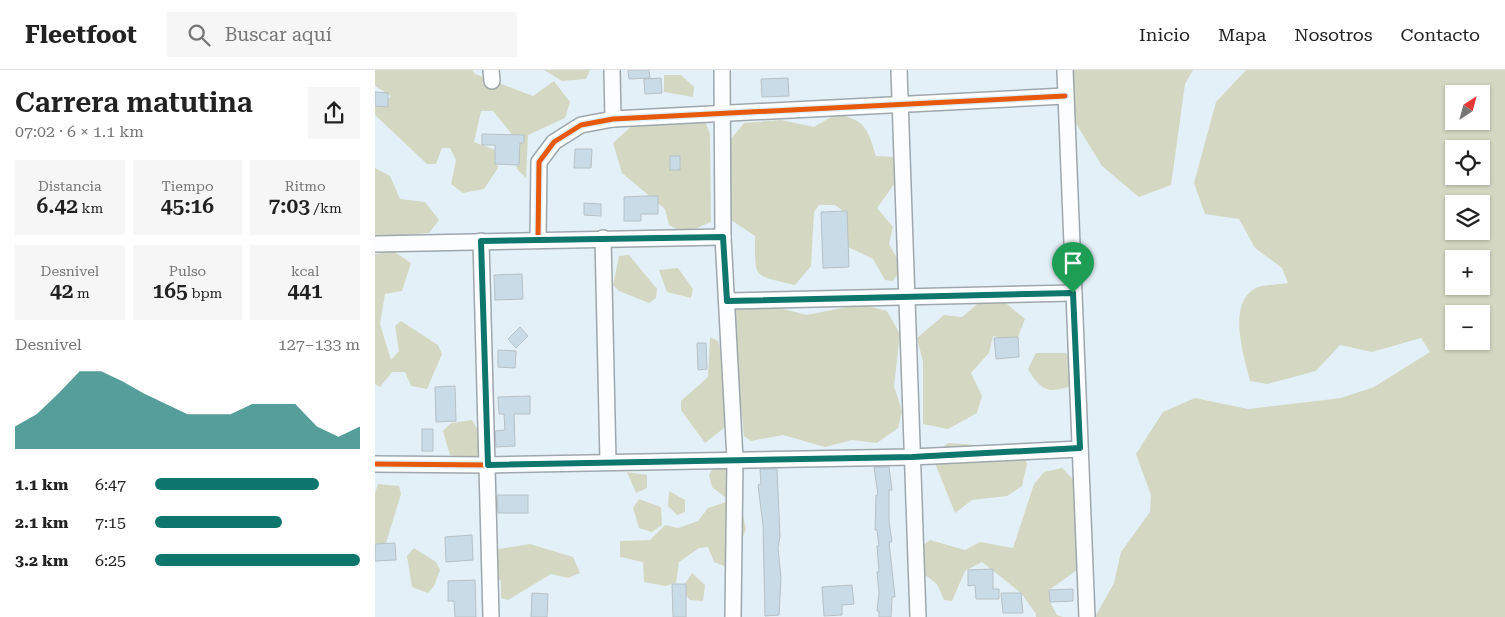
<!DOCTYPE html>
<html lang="es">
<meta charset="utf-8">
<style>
:root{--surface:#fff;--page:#f6f6f6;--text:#222;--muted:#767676;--line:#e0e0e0;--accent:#0f766e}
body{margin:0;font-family:"Roboto Serif",serif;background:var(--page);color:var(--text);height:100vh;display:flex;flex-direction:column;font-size:19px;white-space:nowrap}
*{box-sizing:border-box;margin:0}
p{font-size:16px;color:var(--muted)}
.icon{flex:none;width:28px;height:28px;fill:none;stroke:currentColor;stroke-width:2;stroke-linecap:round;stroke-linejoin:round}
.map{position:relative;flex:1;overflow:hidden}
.panel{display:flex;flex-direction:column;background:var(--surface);width:375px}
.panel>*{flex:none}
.needle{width:32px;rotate:36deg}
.controls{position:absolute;left:1070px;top:15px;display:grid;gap:10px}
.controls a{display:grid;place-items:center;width:45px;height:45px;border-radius:0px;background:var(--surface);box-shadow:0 1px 4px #0004;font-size:25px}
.pin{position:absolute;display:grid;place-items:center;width:42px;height:42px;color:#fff;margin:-51px -21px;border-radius:50% 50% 50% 0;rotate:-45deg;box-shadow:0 0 5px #0007}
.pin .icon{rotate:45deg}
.round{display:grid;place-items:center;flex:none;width:52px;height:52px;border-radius:0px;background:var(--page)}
.headline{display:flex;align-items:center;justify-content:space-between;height:85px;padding:0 15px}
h1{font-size:28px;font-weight:600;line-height:38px}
.metrics{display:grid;grid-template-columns:repeat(3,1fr);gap:8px;height:85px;padding:5px 15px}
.metrics div{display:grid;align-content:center;border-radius:0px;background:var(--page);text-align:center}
.metrics b{font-size:21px;font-weight:600}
.metrics small{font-size:14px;font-weight:400}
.metrics p{font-size:14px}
.chart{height:140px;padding:10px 15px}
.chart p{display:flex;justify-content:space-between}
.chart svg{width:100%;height:90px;margin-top:5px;fill:var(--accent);opacity:.7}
ul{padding:0 15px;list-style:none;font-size:16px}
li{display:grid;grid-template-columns:80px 60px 1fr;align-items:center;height:38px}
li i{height:12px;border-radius:6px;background:var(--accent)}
header{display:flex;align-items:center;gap:30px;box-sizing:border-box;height:70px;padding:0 25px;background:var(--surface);border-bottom:1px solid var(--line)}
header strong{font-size:24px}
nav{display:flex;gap:28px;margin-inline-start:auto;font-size:18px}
.search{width:350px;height:45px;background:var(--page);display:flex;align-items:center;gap:12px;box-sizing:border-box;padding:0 18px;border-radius:0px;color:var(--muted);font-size:19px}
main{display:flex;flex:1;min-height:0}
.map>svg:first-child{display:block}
.green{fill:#d4d8c2;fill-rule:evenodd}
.building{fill:#c9dbe6;stroke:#b6c0c6}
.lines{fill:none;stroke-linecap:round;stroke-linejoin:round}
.minor-casing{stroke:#9ea7ad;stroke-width:18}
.minor{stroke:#fbfdfe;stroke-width:15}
.cycleway-casing{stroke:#dcf1ff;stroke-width:8}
.cycleway{stroke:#e8590c;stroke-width:5}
.route-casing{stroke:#fff;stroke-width:10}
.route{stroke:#0f766e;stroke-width:6}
</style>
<header>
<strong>Fleetfoot</strong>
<div class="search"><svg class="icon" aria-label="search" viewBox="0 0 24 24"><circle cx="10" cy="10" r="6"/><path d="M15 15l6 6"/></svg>Buscar aquí</div>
<nav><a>Inicio</a><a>Mapa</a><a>Nosotros</a><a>Contacto</a></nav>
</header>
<main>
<section class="panel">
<div class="headline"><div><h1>Carrera matutina</h1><p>07:02 · 6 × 1.1 km</p></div><a class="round"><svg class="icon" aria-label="share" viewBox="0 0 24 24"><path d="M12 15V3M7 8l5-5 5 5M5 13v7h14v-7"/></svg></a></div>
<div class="metrics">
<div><p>Distancia</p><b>6.42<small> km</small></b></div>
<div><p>Tiempo</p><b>45:16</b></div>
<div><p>Ritmo</p><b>7:03<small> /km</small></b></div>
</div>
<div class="metrics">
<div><p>Desnivel</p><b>42<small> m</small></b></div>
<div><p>Pulso</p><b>165<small> bpm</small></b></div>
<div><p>kcal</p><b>441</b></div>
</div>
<div class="chart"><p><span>Desnivel</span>127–133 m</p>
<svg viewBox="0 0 160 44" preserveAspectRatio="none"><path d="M0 44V33L10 27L20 17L30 6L40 6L50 11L60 17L70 22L80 27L90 27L100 27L110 22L120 22L130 22L140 33L150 38L160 33V44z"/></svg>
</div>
<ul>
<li><b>1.1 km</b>6:47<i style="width:80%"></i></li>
<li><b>2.1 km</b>7:15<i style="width:62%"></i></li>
<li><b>3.2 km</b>6:25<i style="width:100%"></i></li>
</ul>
</section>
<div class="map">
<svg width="1130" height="547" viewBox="0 0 1130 547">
<rect width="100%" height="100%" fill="#e4f0f7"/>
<g class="green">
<polygon points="0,0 97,0 100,4 158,26 179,11 195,32 190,48 153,65 151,108 142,99 136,63 118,41 106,41 99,72 120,80 123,98 109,119 88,123 76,114 81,90 75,78 67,78 61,94 52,94 0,45 0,36 7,36 16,26 0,16"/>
<polygon points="169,0 215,0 211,9 187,11"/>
<polygon points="688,0 818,0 810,14 796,115 764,127 727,96 694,42"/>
<path d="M871,0H1130V547H720L739,513L746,482L775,442L776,425L761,384L788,342L820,328L873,339L966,328L999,317L1055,282L1046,268L997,282L965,275L941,301L892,314L875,311C869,286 852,236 879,219C887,214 904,215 913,213L907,198L880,178L864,149L830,144L819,113L841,32ZM1079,24H1106V51H1079ZM1079,79H1106V106H1079ZM1079,134H1106V161H1079ZM1079,189H1106V216H1079ZM1079,244H1106V271H1079Z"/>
<polygon points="289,5 306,5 319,17 318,27 289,22"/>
<path d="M461,44C491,50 492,58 501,86L519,87L528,102L502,138L518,157L514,174L527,197L518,211L510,210L498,189L469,175L467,140L460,135H444L439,142L436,196L420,215C377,205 380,209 380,166L356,150V69L369,53L406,50L439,57Z"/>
<polygon points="329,48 335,64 336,152 309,163 294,155 290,139 247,103 238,73 261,52"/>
<polygon points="0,98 15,106 25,129 50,132 64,150 54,163 2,167 0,165"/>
<polygon points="18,181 36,193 27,221 10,224 5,254 16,290 24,281 20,256 26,251 63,275 67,284 52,319 36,316 30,302 17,302 5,317 0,314 0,184"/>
<polygon points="254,185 282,219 281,228 274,233 244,221 238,215 244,186"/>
<polygon points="303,198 318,219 316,228 292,222 284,200"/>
<polygon points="621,225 650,249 641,272 618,266 614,283 596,303 607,326 602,343 573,359 548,354 548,292 542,268 569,245 587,247 612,226"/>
<polygon points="370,229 432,245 486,234 512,241 525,264 519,316 527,341 523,358 502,373 477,370 450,377 408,365 376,371 369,366 357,249 362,233"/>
<polygon points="335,267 343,271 354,304 349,358 330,373 306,340 306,331 333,307"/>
<path d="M661,283H691L701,297V315C675,322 668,325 653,299Z"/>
<polygon points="97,350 109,370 106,384 100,391 75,385 68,361 76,353"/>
<polygon points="573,373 646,378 652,394 647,416 632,426 597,430 580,443 557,386"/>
<polygon points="350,391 362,422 350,427 337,417 334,405 341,392"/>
<polygon points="687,398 699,410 707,484 702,500 674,520 675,532 682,545 688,547 661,547 661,544 646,523 607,492 590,501 577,531 569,530 562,514 541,498 541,481 555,470 590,480 605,472 638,478 659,414 669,402"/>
<polygon points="252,402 272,405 272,418 261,423"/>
<polygon points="3,414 24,416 26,424 11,473 0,478 0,423"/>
<polygon points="294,421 310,430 310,442 302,445 293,436"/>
<polygon points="264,429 286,437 287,455 277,462 264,458 258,438"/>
<polygon points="351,432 367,441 371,459 356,499 339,492 333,477 324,478 304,492 301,513 290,516 269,512 268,492 245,487 245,471 275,470 290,455 303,458 323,451 333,438"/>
<polygon points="155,474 198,487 205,503 193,508 176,504 133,530 126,528 126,511 111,501 117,480"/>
<polygon points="39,478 61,492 65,500 59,516 53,523 37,517 32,486"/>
<polygon points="317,503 330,515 328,531 315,530 306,520"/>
</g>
<g class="building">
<polygon points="253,0 274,0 275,8 254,9"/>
<polygon points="286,8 287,23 270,24 269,9"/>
<polygon points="413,8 414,26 387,27 386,9"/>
<polygon points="0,22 13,23 13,37 0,36"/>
<polygon points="107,64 149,65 149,73 145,73 144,95 120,94 120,75 107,75"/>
<polygon points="200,79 217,79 216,98 199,98"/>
<rect x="295" y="86" width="10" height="14"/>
<polygon points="271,126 283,126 283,144 266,144 266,151 249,151 249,127"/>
<polygon points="209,133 226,134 226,146 209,145"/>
<polygon points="472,141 474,197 448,198 446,142"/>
<polygon points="147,204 148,229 120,230 119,205"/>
<polygon points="145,257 153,266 141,278 133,269"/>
<polygon points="643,267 644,287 621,289 619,268"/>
<polygon points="322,273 331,273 332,299 323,300"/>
<polygon points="123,280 141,281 140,298 123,297"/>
<polygon points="80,316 81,351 61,352 60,317"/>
<polygon points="155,326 155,344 139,344 140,376 121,377 120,361 130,360 129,344 124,344 123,327"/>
<rect x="47" y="359" width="11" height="22"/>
<polygon points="499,397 514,397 517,420 514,420 514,451 517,472 514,472 520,527 517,527 516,547 504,547 504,541 502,541 504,523 502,502 504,502 502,476 504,476 502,460 500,460 501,425 503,425"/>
<polygon points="385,399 402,399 405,466 403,478 406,508 404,545 390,546 388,455 383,415 386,414"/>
<polygon points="122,425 153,425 153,443 123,443"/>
<polygon points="97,465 98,490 71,492 70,467"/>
<polygon points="20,473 21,490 0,491 0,474"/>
<polygon points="618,499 618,519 624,519 624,529 601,529 600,515 593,516 593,500"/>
<polygon points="100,510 101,547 80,547 79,531 73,531 73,511"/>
<polygon points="297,514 311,514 311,547 298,547"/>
<polygon points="477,515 479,534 467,535 467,545 449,546 447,517"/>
<polygon points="698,519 698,531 675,532 674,520"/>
<polygon points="157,523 173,524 172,547 156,547"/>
<polygon points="626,523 646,523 648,543 628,543"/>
</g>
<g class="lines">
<g class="minor-casing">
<g id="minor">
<polyline points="116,0 117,11"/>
<polyline points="237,0 238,49"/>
<polyline points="347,0 348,167 360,389 358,547"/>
<polyline points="524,0 543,547"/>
<polyline points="690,0 712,547"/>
<polyline points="228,168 233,391"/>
<polyline points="163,169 164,92 179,72 206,55 238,49 690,26"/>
<polyline points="106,171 116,547"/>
<polyline points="0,174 348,167"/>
<polyline points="352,231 698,223"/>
<polyline points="0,394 113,395 537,387 705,379"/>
</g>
</g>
<use href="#minor" class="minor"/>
<g class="cycleway-casing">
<g id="cycleway">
<polyline points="163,169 164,92 179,72 206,55 238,49 690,26"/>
<polyline points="0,394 113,395 537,387 705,379"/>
</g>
</g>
<use href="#cycleway" class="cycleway"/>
</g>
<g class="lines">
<g class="route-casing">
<polygon id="route" points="348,167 352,231 698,223 705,378 537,387 113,395 106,171"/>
</g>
<use href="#route" class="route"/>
</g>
</svg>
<div class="controls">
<a><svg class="needle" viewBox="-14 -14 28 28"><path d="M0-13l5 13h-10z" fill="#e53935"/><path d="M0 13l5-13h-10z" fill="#767676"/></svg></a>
<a><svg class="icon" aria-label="locate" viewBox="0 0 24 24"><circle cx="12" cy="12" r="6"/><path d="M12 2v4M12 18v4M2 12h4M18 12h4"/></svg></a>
<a><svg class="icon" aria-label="layers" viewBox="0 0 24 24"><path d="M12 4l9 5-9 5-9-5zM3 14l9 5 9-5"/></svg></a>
<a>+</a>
<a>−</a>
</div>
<div class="pin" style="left:698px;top:223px;background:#1e9e55"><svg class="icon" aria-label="arrive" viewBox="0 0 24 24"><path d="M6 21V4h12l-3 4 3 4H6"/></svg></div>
</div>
</main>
